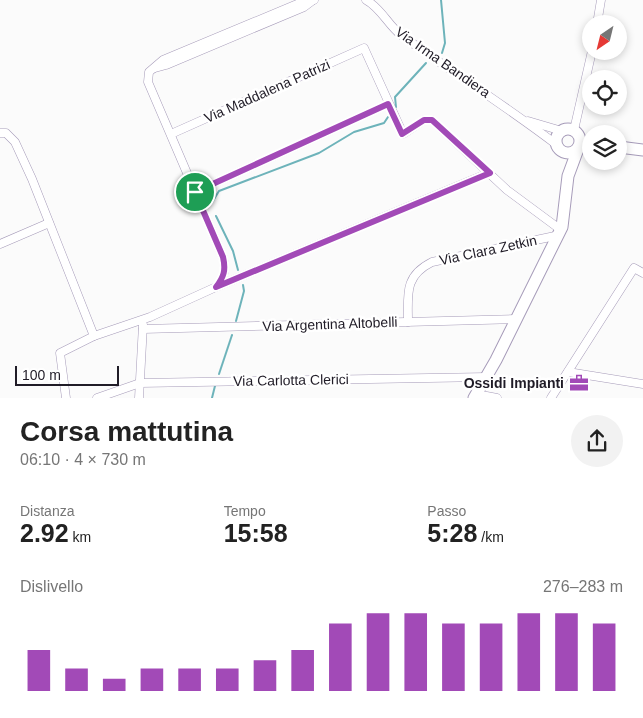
<!DOCTYPE html>
<html lang="it">
<meta charset="utf-8">
<style>
:root{--surface:#fff;--page:#f2f2f2;--text:#222;--muted:#767676;--accent:#a24ab7}
body{margin:0;font-family:Helvetica,sans-serif;background:var(--page);color:var(--text);height:100vh;display:flex;flex-direction:column;font-size:19px;white-space:nowrap}
*{box-sizing:border-box;margin:0}
p{font-size:16px;color:var(--muted)}
.icon{flex:none;width:28px;height:28px;fill:none;stroke:currentColor;stroke-width:2;stroke-linecap:round;stroke-linejoin:round}
.map{position:relative;height:398px;overflow:hidden}
.details{display:flex;flex-direction:column;background:var(--surface);flex:1}
.details>*{flex:none}
.needle{width:32px;rotate:215deg}
.controls{position:absolute;left:582px;top:15px;display:grid;gap:10px}
.controls a{display:grid;place-items:center;width:45px;height:45px;border-radius:50%;background:var(--surface);box-shadow:0 2px 8px #0003;font-size:25px}
.scale{position:absolute;left:15px;bottom:12px;width:104px;box-sizing:border-box;padding-left:5px;border:2px solid #201c27;border-top:0;font-size:14px;line-height:18px;white-space:nowrap;color:#201c27;-webkit-text-stroke:4px #fff;paint-order:stroke}
.pin{position:absolute;display:grid;place-items:center;width:42px;height:42px;color:#fff;margin:-21px;border:2px solid #fff;border-radius:50%;box-shadow:0 1px 5px #0007}
.round{display:grid;place-items:center;flex:none;width:52px;height:52px;border-radius:26px;background:var(--page)}
.overview{display:flex;align-items:center;justify-content:space-between;height:85px;padding:0 20px}
h1{font-size:28px;font-weight:700;line-height:38px}
.metrics{display:grid;grid-template-columns:repeat(3,1fr);gap:8px;height:85px;padding:5px 20px}
.metrics div{display:grid;align-content:center}
.metrics b{font-size:25px;font-weight:700}
.metrics small{font-size:14px;font-weight:400}
.metrics p{font-size:14px}
.chart{height:140px;padding:10px 20px}
.chart p{display:flex;justify-content:space-between}
.chart svg{width:100%;height:90px;margin-top:5px;stroke:var(--accent);stroke-width:6}
.map>svg:first-child{display:block}
.lines{fill:none;stroke-linecap:round;stroke-linejoin:round}
.stream{stroke:#6db3ba;stroke-width:2}
.street-casing{stroke:#a69bb9;stroke-width:9}
.secondary-casing{stroke:#a69bb9;stroke-width:13}
.street{stroke:#fff;stroke-width:8}
.secondary{stroke:#fff;stroke-width:11}
.route-casing{stroke:#fff;stroke-width:10}
.route{stroke:#a24ab7;stroke-width:6}
.labels{text-anchor:middle;dominant-baseline:central;stroke-width:5;stroke-linejoin:round;paint-order:stroke}
.street-label{font-size:14px;fill:#201c27;stroke:#fff}
.poi-label{font-size:14px;font-weight:bold;fill:#201c27;stroke:#fff;text-anchor:end}
</style>
<div class="map">
<svg width="643" height="398" viewBox="0 0 643 398">
<rect width="100%" height="100%" fill="#fbfbfb"/>
<g class="lines">
<g class="stream">
<polyline points="441,0 445,43 442,53"/>
<polyline points="396,107 395,97 426,63"/>
<polyline points="211,204 219,191 319,153 354,132 384,123 388,117"/>
<polyline points="216,216 233,251 238,270"/>
<polyline points="236,321 244,291 243,285"/>
<polyline points="219,374 232,335"/>
<polyline points="212,398 215,386"/>
</g>
<g class="street-casing">
<g id="street">
<path d="M366,0C381,8 388,25 401,35C452,72 506,106 557,145"/>
<polyline points="597,24 601,0"/>
<polyline points="155,68 166,65 304,7 312,1"/>
<polyline points="528,121 562,131"/>
<polyline points="574,130 592,51"/>
<polyline points="0,133 6,133 15,142 32,179 94,336 60,353 66,398"/>
<polyline points="171,134 364,48 403,134 424,120 432,120 507,190 557,227"/>
<polyline points="195,192 388,104"/>
<polyline points="0,244 49,223"/>
<path d="M217,286C225,276 226,269 223,257L148,82L149,72L163,60L302,2L314,0"/>
<path d="M408,322C408,294 404,276 432,262L555,236"/>
<polyline points="143,329 516,319"/>
<polyline points="94,336 150,317 216,287 489,173"/>
<polyline points="568,372 643,384"/>
<polyline points="476,394 497,398"/>
<polyline points="97,398 140,383 487,377"/>
<polyline points="139,398 143,325"/>
<polyline points="551,398 634,268 643,273"/>
</g>
</g>
<g class="secondary-casing">
<g id="secondary">
<circle cx="568" cy="141" r="12"/>
<polyline points="619,147 643,150"/>
<polyline points="474,398 496,360 562,227 568,176 578,149"/>
</g>
</g>
<use href="#street" class="street"/>
<use href="#secondary" class="secondary"/>
</g>
<g class="lines">
<g class="route-casing">
<path id="route" d="M388,104L402,134L424,120H432L490,173L216,287C224,277 226,270 223,257L195,192Z"/>
</g>
<use href="#route" class="route"/>
</g>
<defs>
<g id="office-bare" transform="scale(1.5)"><path d="M-6-3h4V-5.5h4V-3h4V5H-6ZM-1-4.5V-3h2v-1.5ZM-6 0V1H6V0Z" fill="#a24ab7" stroke="#fff" stroke-width="2.5" paint-order="stroke"/></g>
</defs>
<g fill-rule="evenodd">
<use href="#office-bare" x="579" y="383"/>
</g>
<g class="labels">
<g class="street-label">
<text transform="translate(443 62) rotate(35)">Via Irma Bandiera</text>
<text transform="translate(267 91) rotate(-24)">Via Maddalena Patrizi</text>
<text transform="translate(488 250) rotate(-12)">Via Clara Zetkin</text>
<text transform="translate(330 324) rotate(-2)">Via Argentina Altobelli</text>
<text transform="translate(291 380) rotate(-1)">Via Carlotta Clerici</text>
</g>
<g class="poi-label">
<text x="564" y="383">Ossidi Impianti</text>
</g>
</g>
</svg>
<div class="controls">
<a><svg class="needle" viewBox="-14 -14 28 28"><path d="M0-13l5 13h-10z" fill="#e53935"/><path d="M0 13l5-13h-10z" fill="#767676"/></svg></a>
<a><svg class="icon" aria-label="locate" viewBox="0 0 24 24"><circle cx="12" cy="12" r="6"/><path d="M12 2v4M12 18v4M2 12h4M18 12h4"/></svg></a>
<a><svg class="icon" aria-label="layers" viewBox="0 0 24 24"><path d="M12 4l9 5-9 5-9-5zM3 14l9 5 9-5"/></svg></a>
</div>
<div class="scale">100 m</div>
<div class="pin" style="left:195px;top:192px;background:#1e9e55"><svg class="icon" aria-label="arrive" viewBox="0 0 24 24"><path d="M6 21V4h12l-3 4 3 4H6"/></svg></div>
</div>
<section class="details">
<div class="overview"><div><h1>Corsa mattutina</h1><p>06:10 · 4 × 730 m</p></div><a class="round"><svg class="icon" aria-label="share" viewBox="0 0 24 24"><path d="M12 15V3M7 8l5-5 5 5M5 13v7h14v-7"/></svg></a></div>
<div class="metrics">
<div><p>Distanza</p><b>2.92<small> km</small></b></div>
<div><p>Tempo</p><b>15:58</b></div>
<div><p>Passo</p><b>5:28<small> /km</small></b></div>
</div>
<div class="chart"><p><span>Dislivello</span>276–283 m</p>
<svg viewBox="0 0 160 44" preserveAspectRatio="none"><path d="M5 44V24M15 44V33M25 44V38M35 44V33M45 44V33M55 44V33M65 44V29M75 44V24M85 44V11M95 44V6M105 44V6M115 44V11M125 44V11M135 44V6M145 44V6M155 44V11"/></svg>
</div>
</section>
